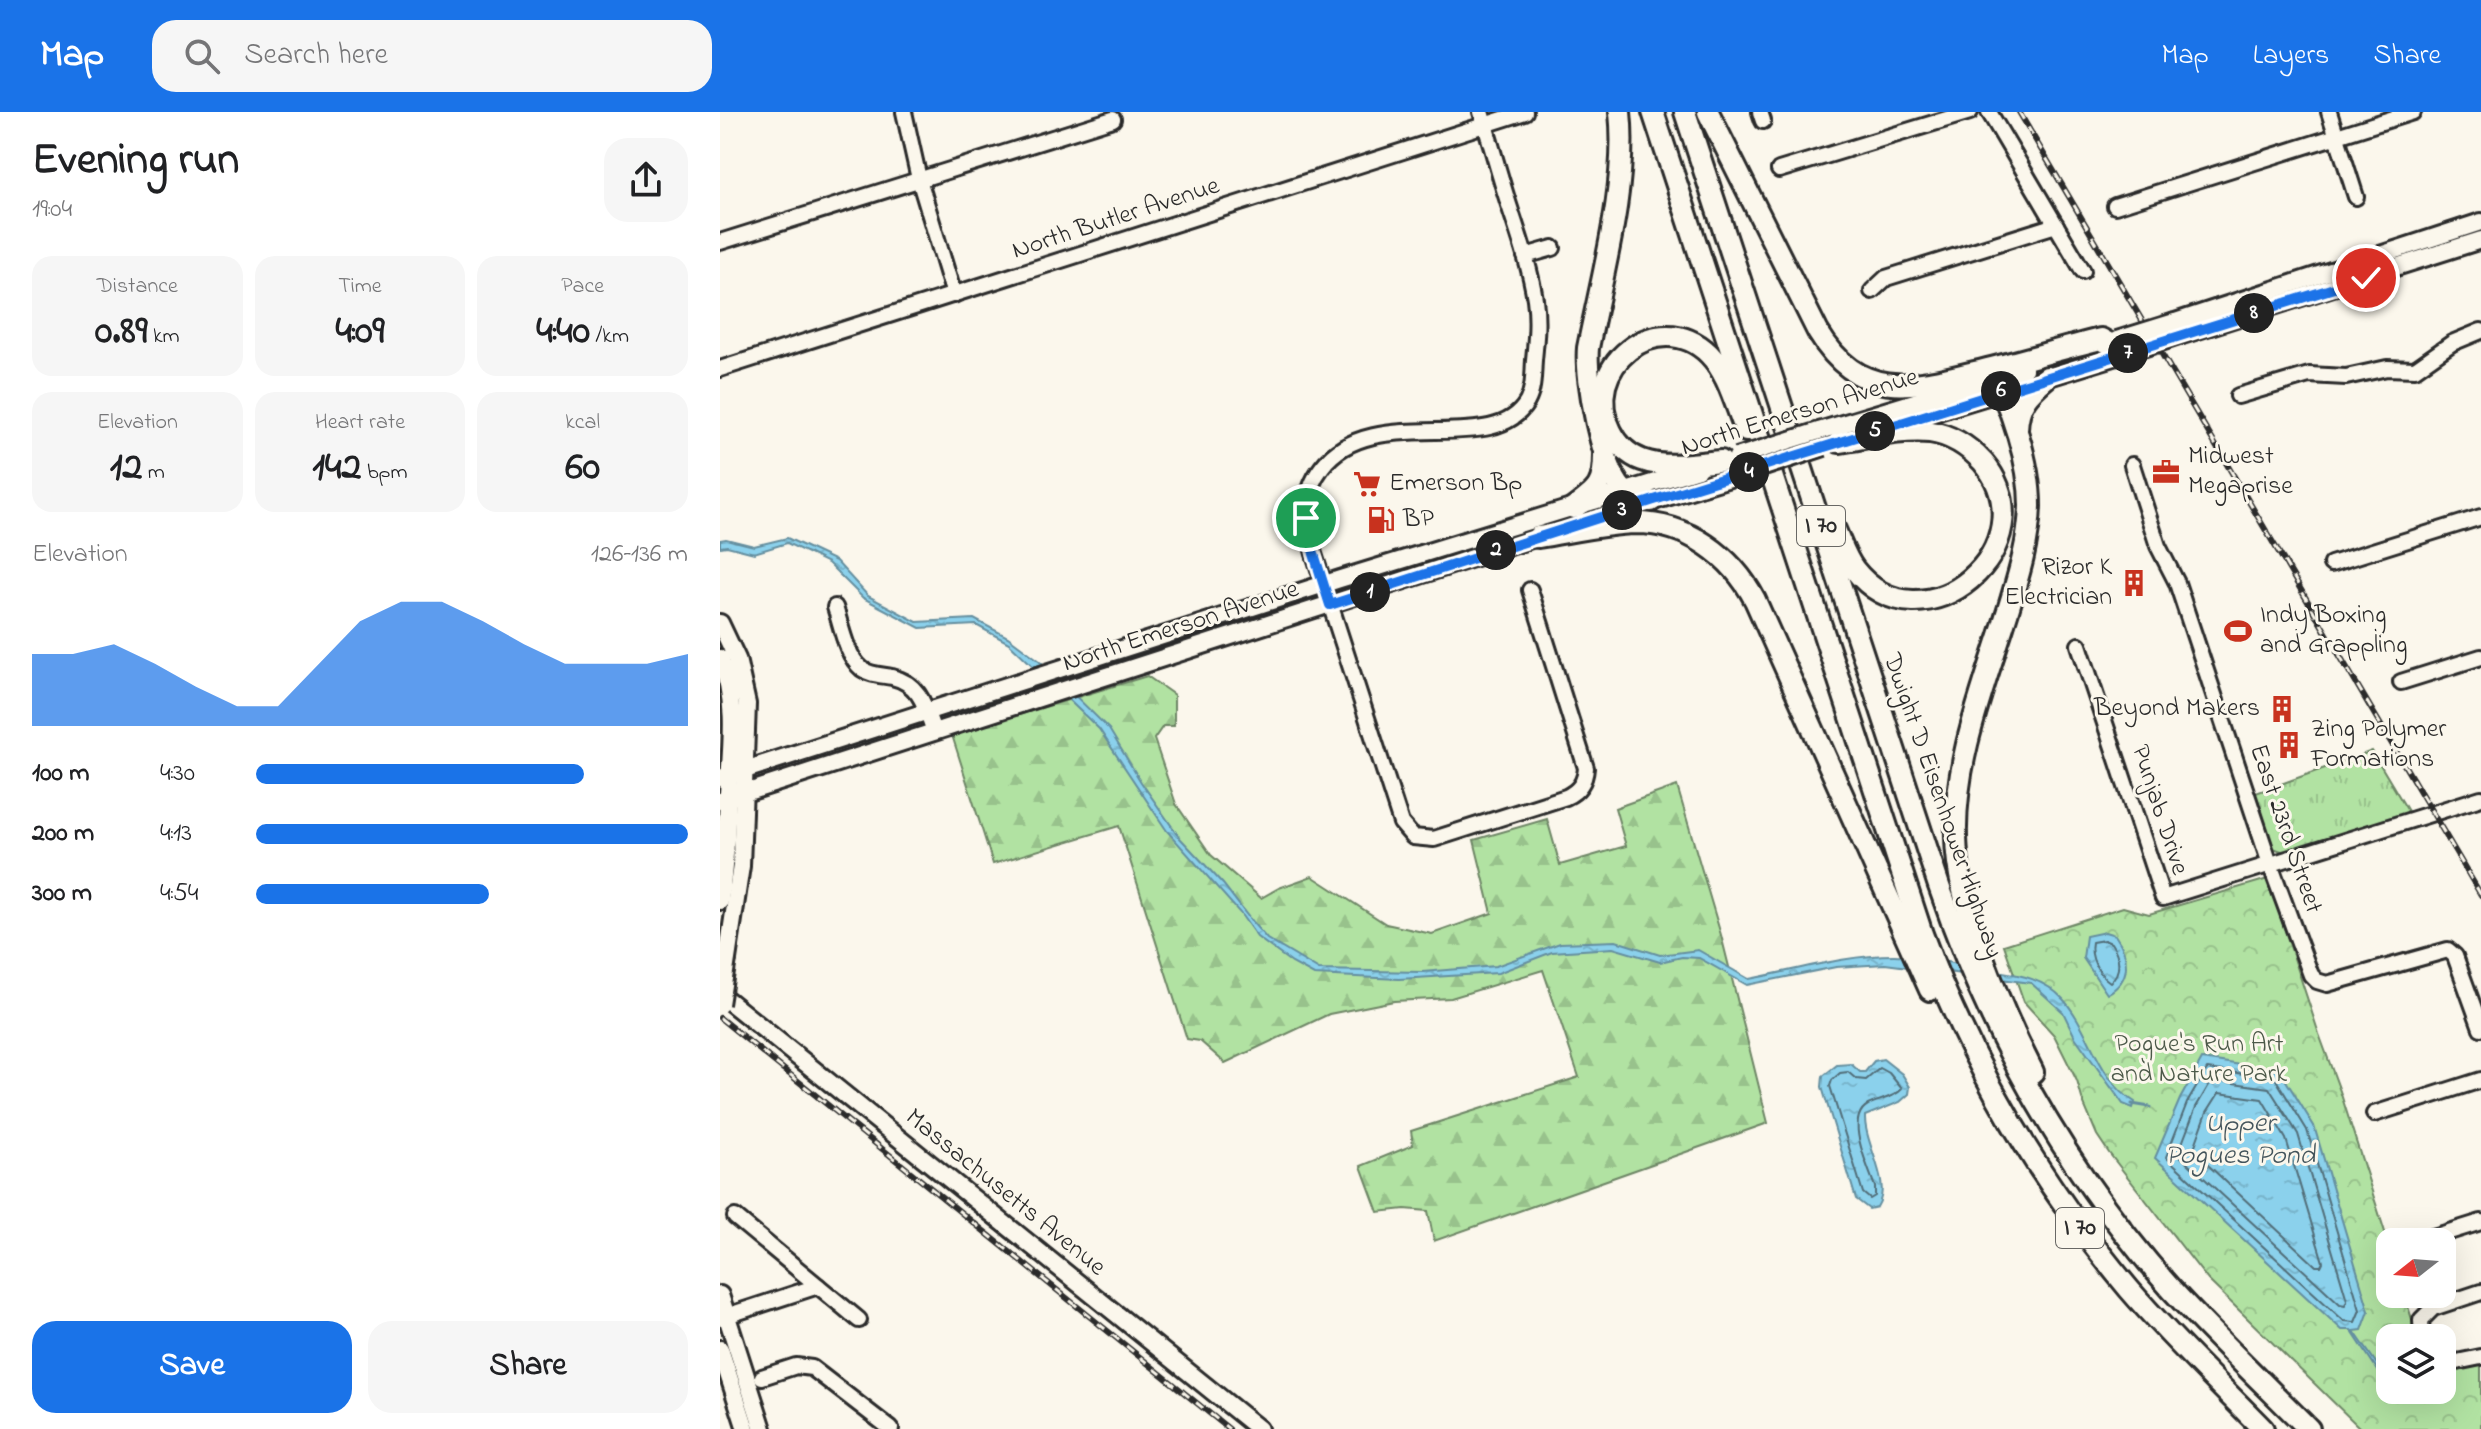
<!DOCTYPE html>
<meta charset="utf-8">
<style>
:root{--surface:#fff;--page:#f6f6f6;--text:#202124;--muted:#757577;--accent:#1a73e8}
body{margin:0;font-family:"Indie Flower",sans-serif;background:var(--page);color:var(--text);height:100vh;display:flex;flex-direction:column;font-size:30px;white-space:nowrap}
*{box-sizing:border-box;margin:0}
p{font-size:26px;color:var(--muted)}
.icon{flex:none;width:44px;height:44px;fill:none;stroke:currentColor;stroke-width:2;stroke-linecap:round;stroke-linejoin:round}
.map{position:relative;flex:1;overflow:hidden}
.side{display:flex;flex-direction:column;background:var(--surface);width:720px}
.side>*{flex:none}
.needle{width:52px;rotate:253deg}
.fabs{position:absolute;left:1656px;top:1116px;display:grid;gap:16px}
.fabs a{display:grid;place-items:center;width:80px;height:80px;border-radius:16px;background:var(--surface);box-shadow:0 8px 32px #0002;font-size:40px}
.pin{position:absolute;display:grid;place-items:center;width:68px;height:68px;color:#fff;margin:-34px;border:4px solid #fff;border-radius:50%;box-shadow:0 2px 8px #0007}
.km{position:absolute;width:40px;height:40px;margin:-20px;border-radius:50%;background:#222;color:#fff;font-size:22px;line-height:40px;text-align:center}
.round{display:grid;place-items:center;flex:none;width:84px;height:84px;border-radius:24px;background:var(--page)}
.overview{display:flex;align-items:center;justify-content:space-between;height:136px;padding:0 32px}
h1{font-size:44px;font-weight:700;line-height:60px}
.figures{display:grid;grid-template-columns:repeat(3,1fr);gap:12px;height:136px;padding:8px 32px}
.figures div{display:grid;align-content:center;border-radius:20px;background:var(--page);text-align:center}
.figures b{font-size:40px;font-weight:700}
.figures small{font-size:22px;font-weight:400}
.figures p{font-size:22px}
.chart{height:224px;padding:16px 32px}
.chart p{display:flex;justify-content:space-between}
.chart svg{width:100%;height:144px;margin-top:8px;fill:var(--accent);opacity:.7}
.cta{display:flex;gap:16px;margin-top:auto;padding:16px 32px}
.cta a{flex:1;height:92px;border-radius:24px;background:var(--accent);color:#fff;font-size:32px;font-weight:700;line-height:92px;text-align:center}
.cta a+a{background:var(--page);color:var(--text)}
ul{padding:0 32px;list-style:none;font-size:26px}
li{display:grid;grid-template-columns:128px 96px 1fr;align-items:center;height:60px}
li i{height:20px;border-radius:10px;background:var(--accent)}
header{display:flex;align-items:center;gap:48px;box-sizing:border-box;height:112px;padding:0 40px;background:var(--accent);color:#fff}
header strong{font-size:38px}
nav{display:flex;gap:44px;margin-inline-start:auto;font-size:28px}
.search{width:560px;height:72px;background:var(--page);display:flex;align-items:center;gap:20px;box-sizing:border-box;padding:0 28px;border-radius:24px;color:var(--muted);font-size:30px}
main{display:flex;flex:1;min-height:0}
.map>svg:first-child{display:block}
.grass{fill:url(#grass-tufts);stroke:#6e8666;stroke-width:2}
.forest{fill:url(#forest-firs);stroke:#6e8666;stroke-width:2}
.park{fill:url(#park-crowns);stroke:#6e8666;stroke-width:2}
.water{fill:url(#water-ripples);stroke:#658f9f;stroke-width:2}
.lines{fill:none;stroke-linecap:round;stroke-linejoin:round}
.shore{stroke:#516d78;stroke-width:2}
.stream{stroke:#658f9f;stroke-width:3}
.minor-casing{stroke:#2b2b2b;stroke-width:20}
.major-casing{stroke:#2b2b2b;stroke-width:22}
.highway-casing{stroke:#2b2b2b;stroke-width:26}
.minor{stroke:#fbf7ec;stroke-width:14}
.major{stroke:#fbf7ec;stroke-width:16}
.highway{stroke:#fbf7ec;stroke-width:20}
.rail-casing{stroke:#2b2b2b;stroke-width:6}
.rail{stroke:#fbf7ec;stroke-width:3;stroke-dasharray:9;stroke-linecap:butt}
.major-bridge-casing{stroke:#2b2b2b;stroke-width:22;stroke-linecap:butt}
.major-bridge{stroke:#fbf7ec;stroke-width:16}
.route-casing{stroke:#fff;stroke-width:16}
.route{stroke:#1a73e8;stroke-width:10}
.labels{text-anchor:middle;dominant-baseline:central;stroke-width:6;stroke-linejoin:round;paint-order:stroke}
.shield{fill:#fbf7ec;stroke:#696865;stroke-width:2}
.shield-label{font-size:24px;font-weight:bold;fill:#2b2b2b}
.street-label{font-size:26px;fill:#2b2b2b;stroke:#fbf7ec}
.poi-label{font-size:26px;fill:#2b2b2b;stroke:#fbf7ec;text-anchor:start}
.park-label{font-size:26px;fill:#4c5949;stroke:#fbf7ec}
.water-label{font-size:28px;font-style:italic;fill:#43545b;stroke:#fbf7ec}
</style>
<header>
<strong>Map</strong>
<div class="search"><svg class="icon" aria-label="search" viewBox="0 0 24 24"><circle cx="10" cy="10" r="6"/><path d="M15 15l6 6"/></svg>Search here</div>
<nav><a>Map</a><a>Layers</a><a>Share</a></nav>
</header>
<main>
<section class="side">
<div class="overview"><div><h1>Evening run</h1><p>19:04</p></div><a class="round"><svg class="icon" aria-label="share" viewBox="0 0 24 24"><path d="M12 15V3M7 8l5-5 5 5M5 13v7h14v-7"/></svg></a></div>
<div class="figures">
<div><p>Distance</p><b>0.89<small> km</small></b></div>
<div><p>Time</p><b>4:09</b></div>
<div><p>Pace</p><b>4:40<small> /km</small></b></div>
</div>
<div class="figures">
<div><p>Elevation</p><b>12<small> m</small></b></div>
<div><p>Heart rate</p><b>142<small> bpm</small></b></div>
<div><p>kcal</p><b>60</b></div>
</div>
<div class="chart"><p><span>Elevation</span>126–136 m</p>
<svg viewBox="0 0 160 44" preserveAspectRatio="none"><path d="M0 44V22L10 22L20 19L30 25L40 32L50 38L60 38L70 25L80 12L90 6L100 6L110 12L120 19L130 25L140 25L150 25L160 22V44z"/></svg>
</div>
<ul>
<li><b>100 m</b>4:30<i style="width:76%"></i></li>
<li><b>200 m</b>4:13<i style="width:100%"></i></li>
<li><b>300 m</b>4:54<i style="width:54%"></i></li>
</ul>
<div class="cta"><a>Save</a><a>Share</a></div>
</section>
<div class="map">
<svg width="1761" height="1317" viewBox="0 0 1761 1317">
<defs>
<pattern id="grass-tufts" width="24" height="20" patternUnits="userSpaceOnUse" patternTransform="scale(2)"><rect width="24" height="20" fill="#b1e2a2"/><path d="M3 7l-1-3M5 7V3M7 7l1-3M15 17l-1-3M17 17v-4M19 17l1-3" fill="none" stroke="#98c28c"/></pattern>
<pattern id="forest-firs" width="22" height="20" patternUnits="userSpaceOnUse" patternTransform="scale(2)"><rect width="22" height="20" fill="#b1e2a2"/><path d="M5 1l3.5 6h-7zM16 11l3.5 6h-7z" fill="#98c28c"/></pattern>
<pattern id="park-crowns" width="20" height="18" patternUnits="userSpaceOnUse" patternTransform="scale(2)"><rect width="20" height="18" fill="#b1e2a2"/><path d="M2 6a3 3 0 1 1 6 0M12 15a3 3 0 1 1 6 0" fill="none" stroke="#98c28c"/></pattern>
<pattern id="water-ripples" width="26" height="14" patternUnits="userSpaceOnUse" patternTransform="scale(2)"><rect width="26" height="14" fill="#8bd1ec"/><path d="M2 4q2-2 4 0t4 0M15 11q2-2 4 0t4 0" fill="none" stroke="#78b4cb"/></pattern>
</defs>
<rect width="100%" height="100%" fill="#fbf7ec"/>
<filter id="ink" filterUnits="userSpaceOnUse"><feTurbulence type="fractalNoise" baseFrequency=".0125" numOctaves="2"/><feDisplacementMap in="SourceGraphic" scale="16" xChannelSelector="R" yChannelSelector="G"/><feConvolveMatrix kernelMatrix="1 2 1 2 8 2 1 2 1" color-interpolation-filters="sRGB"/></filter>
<g filter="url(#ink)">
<polygon class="grass" points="1652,639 1689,701 1564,740 1548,734 1533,682"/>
<polygon class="forest" points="427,564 454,583 454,614 443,614 434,627 456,692 491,743 541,786 559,776 592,764 666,812 712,822 772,801 754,728 827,707 840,753 906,734 895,696 957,674 1001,823 1048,1011 714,1129 708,1099 685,1097 658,1100 641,1054 693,1033 691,1019 859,965 823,858 731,886 674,889 609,902 505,951 480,929 467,927 399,714 273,752 232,623"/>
<polygon class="park" points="1548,767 1599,922 1620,979 1670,1136 1670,1182 1684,1182 1698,1226 1670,1226 1670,1278 1722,1278 1722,1261 1761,1250 1761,1317 1641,1317 1488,1168 1389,1041 1377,1023 1363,990 1357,969 1334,923 1304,890 1284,833 1403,795 1429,802"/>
<g class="water">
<path d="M67,426L116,449L148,484L197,510L254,507L288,525L320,549L389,617L421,670L460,726L503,772L533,811L547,827L599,858L702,860L776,854L840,831L896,829L940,843L978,838L1029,867C1078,858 1124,843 1174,843C1203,843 1236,853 1265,857C1293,862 1322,864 1343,887C1370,917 1378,969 1415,990L1413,996L1403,992L1355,925L1343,900L1311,871L1165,852L1116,855L1027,873L979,846L962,845L940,850L893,836L832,840L778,861L679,867L594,863L572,851L537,825L520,801L447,719L379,617L289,531L256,513L200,516L143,486L108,451L67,431L34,441L7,434L0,435V428L6,427L34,434Z"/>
<path d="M1385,820L1395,823C1410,844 1412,868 1387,882L1363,846L1366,824Z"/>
<path d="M1163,947L1182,962L1190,975L1189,982L1180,990L1145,1004C1144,1033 1173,1071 1157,1095L1149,1097L1136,1087L1102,975L1103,964L1117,953L1131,952L1140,960H1145L1154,949Z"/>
<polygon points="1482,947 1560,959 1594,1014 1649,1199 1642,1218 1634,1219 1670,1271 1670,1277 1631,1218 1622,1218 1435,1046 1460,987"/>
</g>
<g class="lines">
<g class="shore">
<path d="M1384,828L1391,831C1400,844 1402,860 1390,870C1378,862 1369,845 1372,830Z"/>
<path d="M1160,956L1169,961L1182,977C1174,986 1160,987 1148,993C1124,1006 1148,1054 1155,1075V1084L1150,1087L1143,1081L1110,974L1112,968L1120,961L1128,960L1136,967L1146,968Z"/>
<polygon points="1487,957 1555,966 1587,1018 1640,1198 1635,1210 1624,1209 1446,1045 1467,991"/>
<polygon points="1492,968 1549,976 1578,1022 1627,1188 1625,1193 1620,1192 1458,1042 1476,995"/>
<polygon points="1499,981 1542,987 1566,1027 1603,1150 1601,1154 1596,1154 1473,1039 1487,1000"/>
</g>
<polyline class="stream" points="1412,992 1430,995"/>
<g class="minor-casing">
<g id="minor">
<polyline points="184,0 199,67 234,183"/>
<path d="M761,0C771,31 779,62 789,93C799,124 810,155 815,187C818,208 816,228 814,248C813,262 814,277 807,290C774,348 652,288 602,355C581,382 585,411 594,442L681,711L693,725L714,727L846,685C859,679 865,670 866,656L810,478"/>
<polyline points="1040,0 1043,9"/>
<polyline points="1269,0 1363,159"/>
<polyline points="1609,0 1636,85"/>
<polyline points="1059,58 1250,0"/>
<polyline points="1395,94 1693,0"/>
<polyline points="0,130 393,7"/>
<polyline points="805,144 833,136"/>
<polyline points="1152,179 1166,166 1336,113"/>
<polyline points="0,257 805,0"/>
<polyline points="1518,284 1589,263 1626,265 1667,256 1695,257 1732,231 1761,219"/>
<polyline points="1412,353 1438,434 1457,471 1550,752 1591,863 1597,869 1607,872 1728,838 1735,844 1761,916"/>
<polyline points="1611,452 1761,405"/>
<path d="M115,495C121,513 126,544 142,557C150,563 162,563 172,565C201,572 205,595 214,620"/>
<polyline points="1359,533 1443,786 1761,686"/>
<polyline points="1681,570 1761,545"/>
<polyline points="1654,1002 1761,968"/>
<polyline points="15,1105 139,1208"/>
<polyline points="1697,1130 1761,1110"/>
<polyline points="0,1206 98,1174"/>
<polyline points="1702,1226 1701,1208 1713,1196 1761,1180"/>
<polyline points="1722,1253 1761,1245"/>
<polyline points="42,1265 76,1254 92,1256 171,1317"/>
</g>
</g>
<g class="major-casing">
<g id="major">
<polyline points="1455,210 1761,110"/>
<polyline points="1462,223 1761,128"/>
<polyline points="1163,316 1404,242"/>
<polyline points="1099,319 1304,257"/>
<polyline points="864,410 1023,362"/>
<polyline points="0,511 17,547 27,592 21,754 7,847"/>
<path d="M0,546C18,589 11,637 8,682C7,718 5,754 0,789"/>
<polyline points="0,666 620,467 978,357"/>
<polyline points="0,689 830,421"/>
<polyline points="0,882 539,1317"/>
<polyline points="0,1183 43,1317"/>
<polyline points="0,1237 26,1317"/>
</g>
</g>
<g class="highway-casing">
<g id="highway">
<path d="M900,0C908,72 882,164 868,236C865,266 882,357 903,378C911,387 920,388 931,389"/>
<path d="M933,0L1202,822C1250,951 1320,1071 1409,1177C1451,1226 1498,1271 1543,1317"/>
<path d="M965,0L1219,774C1270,923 1347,1060 1452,1178C1496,1226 1543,1271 1589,1317"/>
<path d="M988,0L1098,220C1139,288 1189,276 1255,260C1298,250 1339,237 1381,227L1388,231"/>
<path d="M1262,270L1276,274C1288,287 1292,306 1298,323C1305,346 1310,370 1310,394C1309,429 1299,462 1289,495C1266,570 1234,646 1236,725C1237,795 1281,897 1313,960"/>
<path d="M1297,317C1298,291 1308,281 1327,265"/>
<path d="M1001,349C976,351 946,357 922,348C908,343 897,331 891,319C858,256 938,192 989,242C1008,261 1016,295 1026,319"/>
<path d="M854,396C878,378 884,374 884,343"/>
<path d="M1115,418C1121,431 1125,445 1134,457C1203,545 1332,432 1263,350C1249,335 1231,323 1210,320C1181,317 1148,326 1119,330"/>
<path d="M818,425C850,420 884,412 916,411C968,411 1012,444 1035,488L1210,878"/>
</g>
</g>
<use href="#minor" class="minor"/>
<use href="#major" class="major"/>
<use href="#highway" class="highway"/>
<g class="rail-casing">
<g id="rail">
<polyline points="1299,0 1761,783"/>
<polyline points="0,906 509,1317"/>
</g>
</g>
<use href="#rail" class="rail"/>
<g class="major-bridge-casing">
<g id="major-bridge">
<polyline points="1397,228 1455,210"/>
<polyline points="1404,242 1462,223"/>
<polyline points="1017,345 1099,319"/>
<polyline points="1023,362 1104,335"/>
<polyline points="0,892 7,847"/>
</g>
</g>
<use href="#major-bridge" class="major-bridge"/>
</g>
</g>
<g class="lines" filter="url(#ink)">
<g class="route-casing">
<polyline id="route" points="586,406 594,442 610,493 931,389 1646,166"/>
</g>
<use href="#route" class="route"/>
</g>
<defs>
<g id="office-bare" transform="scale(2.16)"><path d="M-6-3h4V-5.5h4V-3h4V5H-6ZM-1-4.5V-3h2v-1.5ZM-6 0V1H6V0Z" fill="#c8321e" stroke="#fbf7ec" stroke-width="2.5" paint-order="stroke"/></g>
<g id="supermarket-bare" transform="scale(2.16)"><path d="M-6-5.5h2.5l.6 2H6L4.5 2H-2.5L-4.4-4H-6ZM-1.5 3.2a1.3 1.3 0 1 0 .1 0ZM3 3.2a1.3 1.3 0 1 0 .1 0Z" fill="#c8321e" stroke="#fbf7ec" stroke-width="2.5" paint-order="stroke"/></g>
<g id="fuel-bare" transform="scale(2.16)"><path d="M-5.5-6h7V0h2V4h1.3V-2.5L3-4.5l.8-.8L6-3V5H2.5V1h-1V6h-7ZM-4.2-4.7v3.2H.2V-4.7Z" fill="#c8321e" stroke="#fbf7ec" stroke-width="2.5" paint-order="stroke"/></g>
<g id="building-bare" transform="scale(2.16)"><path d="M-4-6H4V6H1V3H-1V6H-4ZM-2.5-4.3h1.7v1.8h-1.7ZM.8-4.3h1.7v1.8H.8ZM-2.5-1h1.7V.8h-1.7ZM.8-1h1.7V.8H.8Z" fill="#c8321e" stroke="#fbf7ec" stroke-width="2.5" paint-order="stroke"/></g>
<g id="stadium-bare" transform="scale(2.16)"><path d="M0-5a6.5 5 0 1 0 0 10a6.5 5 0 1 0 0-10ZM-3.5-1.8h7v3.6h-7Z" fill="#c8321e" stroke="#fbf7ec" stroke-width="2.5" paint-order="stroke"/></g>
</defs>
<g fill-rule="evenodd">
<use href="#office-bare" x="1446" y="360"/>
<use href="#supermarket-bare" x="647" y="372"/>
<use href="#fuel-bare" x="661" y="408"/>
<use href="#building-bare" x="1414" y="471"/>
<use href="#stadium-bare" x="1518" y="519"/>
<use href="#building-bare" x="1562" y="597"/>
<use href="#building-bare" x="1569" y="633"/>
</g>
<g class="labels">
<g class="shield">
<rect x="1077" y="394" width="48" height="40" rx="6"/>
<rect x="1336" y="1096" width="48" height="40" rx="6"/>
</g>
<g class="shield-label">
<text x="1101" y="414">I 70</text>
<text x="1360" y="1116">I 70</text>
</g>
<g class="street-label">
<text transform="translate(396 107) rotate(-18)">North Butler Avenue</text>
<text transform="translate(1080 301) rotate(-17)">North Emerson Avenue</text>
<text transform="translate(461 515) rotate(-18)">North Emerson Avenue</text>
<text transform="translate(1222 694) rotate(71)">Dwight D Eisenhower Highway</text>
<text transform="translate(1439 698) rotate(72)">Punjab Drive</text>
<text transform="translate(1565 717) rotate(71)">East 23rd Street</text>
<text transform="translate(285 1081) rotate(39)">Massachusetts Avenue</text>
</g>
<g class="poi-label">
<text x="1468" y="345">Midwest<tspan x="1468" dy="30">Megaprise</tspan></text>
<text x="669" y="372">Emerson Bp</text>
<text x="683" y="408">BP</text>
<text x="1392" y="456" text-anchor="end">Rizor K<tspan x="1392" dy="30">Electrician</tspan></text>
<text x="1540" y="504">Indy Boxing<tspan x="1540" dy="30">and Grappling</tspan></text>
<text x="1540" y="597" text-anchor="end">Beyond Makers</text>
<text x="1591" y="618">Zing Polymer<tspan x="1591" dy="30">Formations</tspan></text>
</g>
<g class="park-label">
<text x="1479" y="933">Pogue's Run Art<tspan x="1479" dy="30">and Nature Park</tspan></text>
</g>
<g class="water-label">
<text x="1520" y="1012">Upper<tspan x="1520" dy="32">Pogues Pond</tspan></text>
</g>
</g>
</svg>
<div class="fabs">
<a><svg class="needle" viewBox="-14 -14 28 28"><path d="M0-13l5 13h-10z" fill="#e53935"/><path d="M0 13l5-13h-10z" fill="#757577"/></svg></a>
<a><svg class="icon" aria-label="layers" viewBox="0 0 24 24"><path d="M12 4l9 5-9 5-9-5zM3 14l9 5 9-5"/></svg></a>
</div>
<div class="pin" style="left:586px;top:406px;background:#1e9e55"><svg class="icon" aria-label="arrive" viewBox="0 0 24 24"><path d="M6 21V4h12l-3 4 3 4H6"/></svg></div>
<div class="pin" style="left:1646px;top:166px;background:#d93025"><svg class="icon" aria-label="check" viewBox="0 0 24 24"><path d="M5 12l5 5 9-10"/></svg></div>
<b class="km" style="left:650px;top:480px">1</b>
<b class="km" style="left:776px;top:438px">2</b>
<b class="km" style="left:902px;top:398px">3</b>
<b class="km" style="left:1029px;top:360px">4</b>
<b class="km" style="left:1155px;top:319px">5</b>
<b class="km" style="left:1281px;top:279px">6</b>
<b class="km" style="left:1408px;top:241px">7</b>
<b class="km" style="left:1534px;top:201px">8</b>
</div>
</main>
